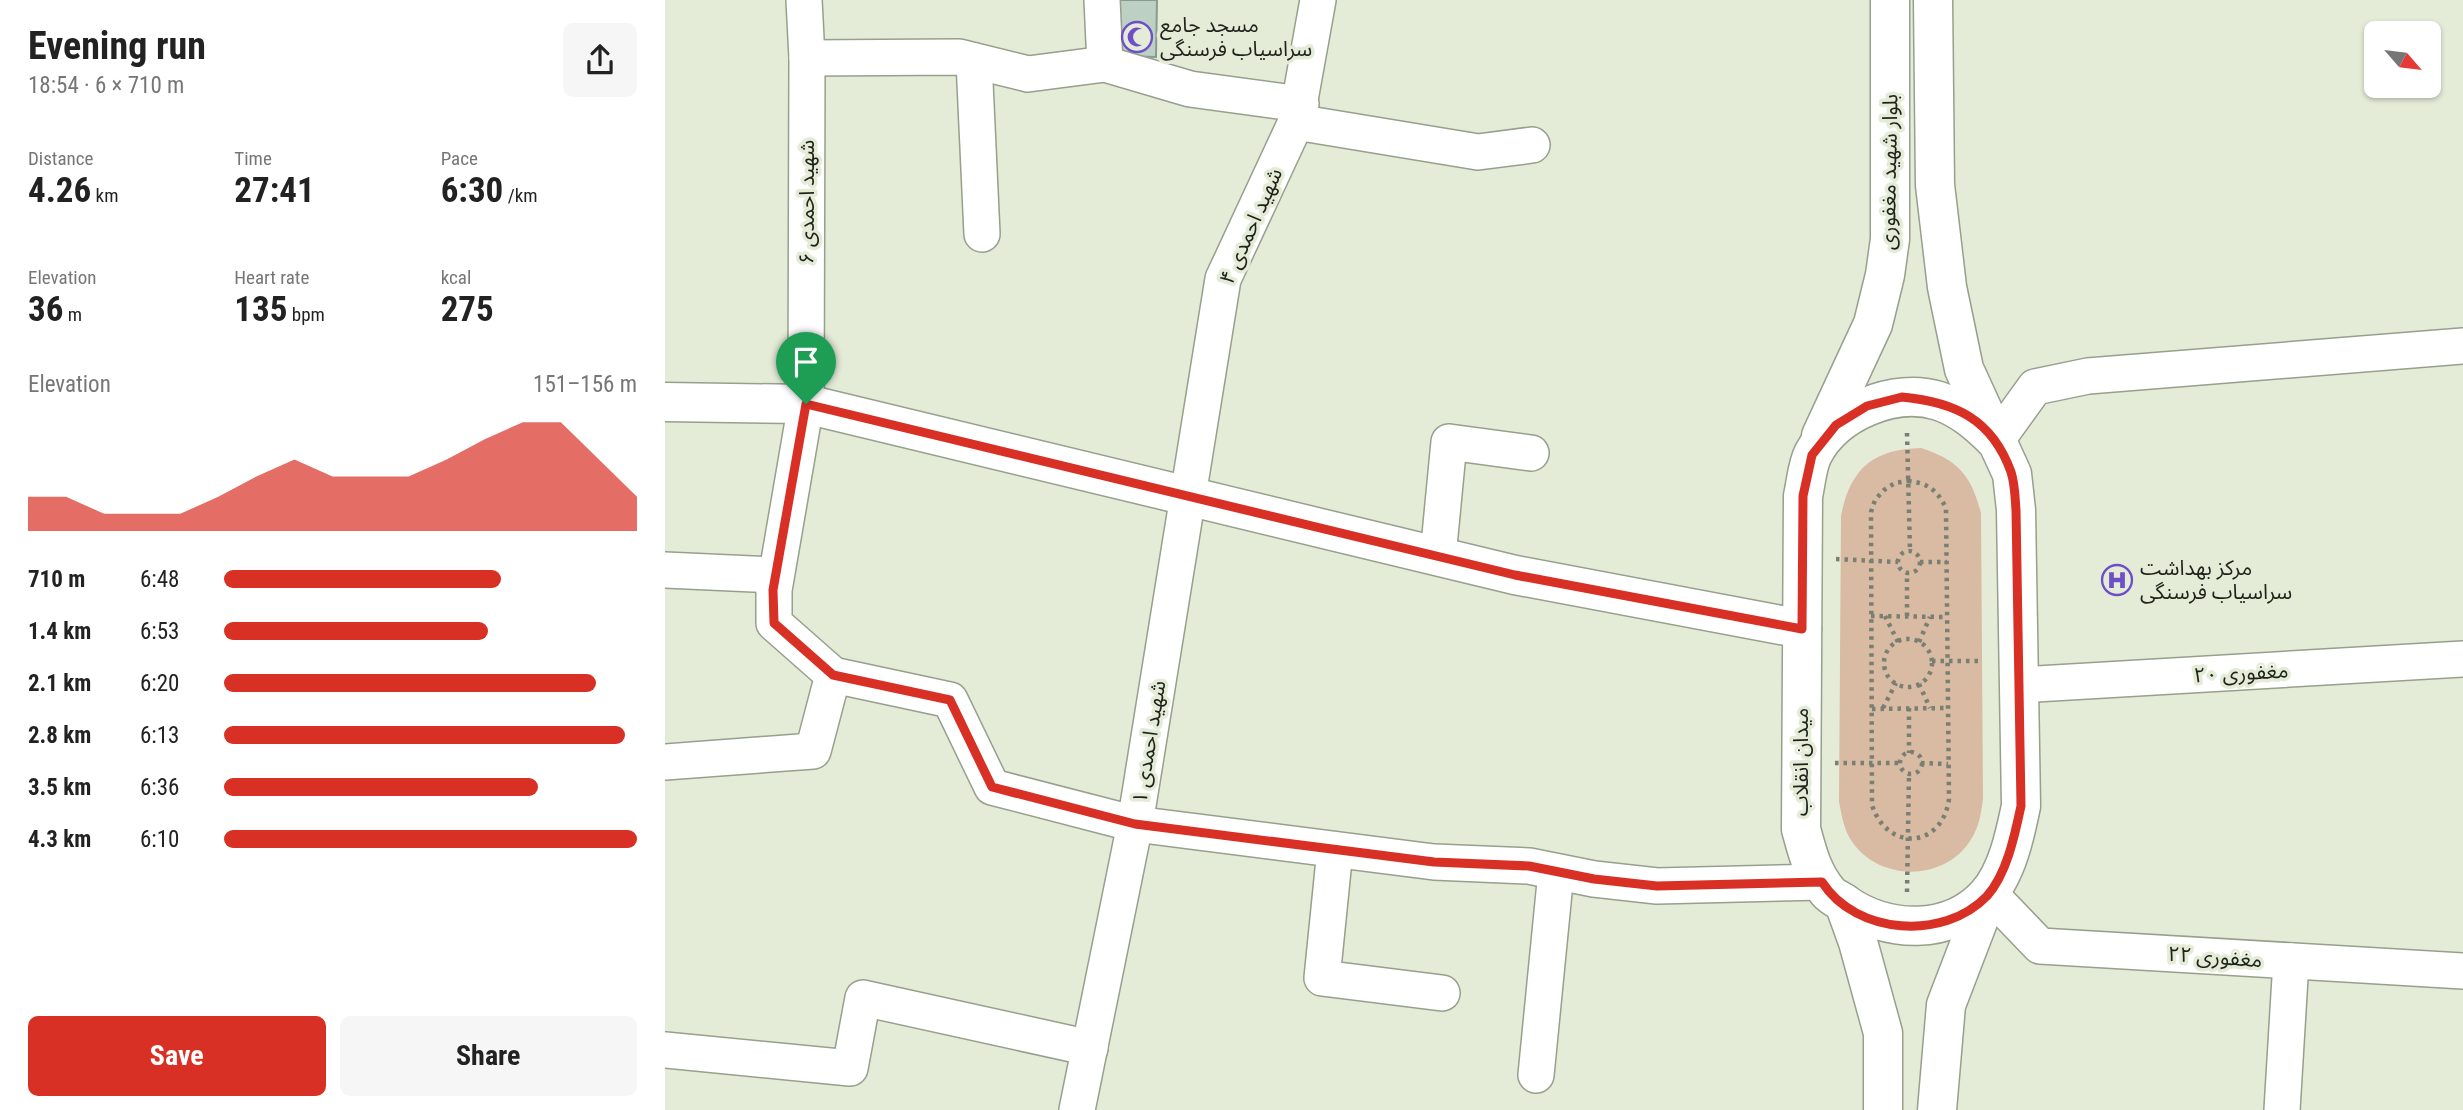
<!DOCTYPE html>
<meta charset="utf-8">
<style>
:root{--surface:#fff;--page:#f6f6f6;--text:#222;--muted:#767676;--accent:#d93025}
body{margin:0;font-family:"Roboto Condensed","Noto Sans Arabic",sans-serif;background:var(--page);color:var(--text);height:100vh;display:flex;flex-direction:column;font-size:26px;white-space:nowrap}
*{box-sizing:border-box;margin:0}
p{font-size:23px;color:var(--muted)}
.icon{flex:none;width:38px;height:38px;fill:none;stroke:currentColor;stroke-width:2;stroke-linecap:round;stroke-linejoin:round}
.map{position:relative;flex:1;overflow:hidden}
.details{display:flex;flex-direction:column;background:var(--surface);width:665px}
.details>*{flex:none}
.needle{width:46px;rotate:118deg}
.controls{position:absolute;left:1699px;top:21px;display:grid;gap:14px}
.controls a{display:grid;place-items:center;width:77px;height:77px;border-radius:10px;background:var(--surface);box-shadow:0 2px 5px #0004;font-size:35px}
.pin{position:absolute;display:grid;place-items:center;width:60px;height:60px;color:#fff;margin:-72px -30px;border-radius:50% 50% 50% 0;rotate:-45deg;box-shadow:0 0 7px #0007}
.pin .icon{rotate:45deg}
.round{display:grid;place-items:center;flex:none;width:74px;height:74px;border-radius:10px;background:var(--page)}
.headline{display:flex;align-items:center;justify-content:space-between;height:119px;padding:0 28px}
h1{font-size:38px;font-weight:700;line-height:52px}
.figures{display:grid;grid-template-columns:repeat(3,1fr);gap:10px;height:119px;padding:7px 28px}
.figures div{display:grid;align-content:center}
.figures b{font-size:35px;font-weight:700}
.figures small{font-size:19px;font-weight:400}
.figures p{font-size:19px}
.chart{height:196px;padding:14px 28px}
.chart p{display:flex;justify-content:space-between}
.chart svg{width:100%;height:126px;margin-top:7px;fill:var(--accent);opacity:.7}
.primary-button{display:flex;gap:14px;margin-top:auto;padding:14px 28px}
.primary-button a{flex:1;height:80px;border-radius:10px;background:var(--accent);color:#fff;font-size:28px;font-weight:700;line-height:80px;text-align:center}
.primary-button a+a{background:var(--page);color:var(--text)}
ul{padding:0 28px;list-style:none;font-size:23px}
li{display:grid;grid-template-columns:112px 84px 1fr;align-items:center;height:52px}
li i{height:18px;border-radius:9px;background:var(--accent)}
main{display:flex;flex:1;min-height:0}
.map>svg:first-child{display:block}
.green{fill:#d9baa2}
.building{fill:#bdd0c4;stroke:#889b8f;stroke-width:2}
.lines{fill:none;stroke-linecap:round;stroke-linejoin:round}
.minor-casing{stroke:#979f8d;stroke-width:38}
.tertiary-casing{stroke:#979f8d;stroke-width:41}
.secondary-casing{stroke:#979f8d;stroke-width:41}
.path{stroke:#797f72;stroke-width:4.5;stroke-dasharray:3.5 5;stroke-linecap:butt}
.minor{stroke:#fff;stroke-width:35}
.tertiary{stroke:#fff;stroke-width:38}
.secondary{stroke:#fff;stroke-width:38}
.route-casing{stroke:#fff;stroke-width:14}
.route{stroke:#d93025;stroke-width:9}
.labels{text-anchor:middle;dominant-baseline:central;stroke-width:7;stroke-linejoin:round;paint-order:stroke}
.poi-label{font-size:21px;fill:#1f221b;stroke:#e4ecd8;text-anchor:start}
.street-label{font-size:21px;fill:#1f221b;stroke:#e4ecd8}
</style>
<main>
<section class="details">
<div class="headline"><div><h1>Evening run</h1><p>18:54 · 6 × 710 m</p></div><a class="round"><svg class="icon" aria-label="share" viewBox="0 0 24 24"><path d="M12 15V3M7 8l5-5 5 5M5 13v7h14v-7"/></svg></a></div>
<div class="figures">
<div><p>Distance</p><b>4.26<small> km</small></b></div>
<div><p>Time</p><b>27:41</b></div>
<div><p>Pace</p><b>6:30<small> /km</small></b></div>
</div>
<div class="figures">
<div><p>Elevation</p><b>36<small> m</small></b></div>
<div><p>Heart rate</p><b>135<small> bpm</small></b></div>
<div><p>kcal</p><b>275</b></div>
</div>
<div class="chart"><p><span>Elevation</span>151–156 m</p>
<svg viewBox="0 0 160 44" preserveAspectRatio="none"><path d="M0 44V32L10 32L20 38L30 38L40 38L50 32L60 25L70 19L80 25L90 25L100 25L110 19L120 12L130 6L140 6L150 19L160 32V44z"/></svg>
</div>
<ul>
<li><b>710 m</b>6:48<i style="width:67%"></i></li>
<li><b>1.4 km</b>6:53<i style="width:64%"></i></li>
<li><b>2.1 km</b>6:20<i style="width:90%"></i></li>
<li><b>2.8 km</b>6:13<i style="width:97%"></i></li>
<li><b>3.5 km</b>6:36<i style="width:76%"></i></li>
<li><b>4.3 km</b>6:10<i style="width:100%"></i></li>
</ul>
<div class="primary-button"><a>Save</a><a>Share</a></div>
</section>
<div class="map">
<svg width="1798" height="1110" viewBox="0 0 1798 1110">
<rect width="100%" height="100%" fill="#e4ecd8"/>
<path class="green" d="M1256,448C1293,460 1306,475 1316,513L1318,799C1316,814 1314,828 1305,841C1279,881 1216,882 1188,843C1179,831 1177,817 1174,802L1176,516C1185,469 1208,449 1256,448Z"/>
<polygon class="building" points="450,0 492,0 491,57 449,56"/>
<g class="lines">
<g class="minor-casing">
<g id="minor">
<polyline points="139,0 142,58 141,404 109,590 109,623 168,675 285,700 327,787 470,824 769,862 864,866 929,879 992,886 1157,882"/>
<polyline points="437,0 440,64"/>
<polyline points="142,58 294,57 363,74 440,64 525,89 636,104"/>
<polyline points="309,61 317,234"/>
<polyline points="631,122 813,152 867,145"/>
<polyline points="1331,441 1370,387 1423,376 1798,346"/>
<polyline points="773,556 784,442 866,453"/>
<polyline points="0,570 111,575"/>
<polyline points="1353,685 1798,659"/>
<polyline points="0,762 148,751 168,675"/>
<polyline points="670,850 657,978 777,993"/>
<polyline points="1324,893 1375,946 1798,971"/>
<polyline points="0,1050 185,1068 198,998 425,1048"/>
<polyline points="871,1075 891,872"/>
<polyline points="412,1110 470,824 558,279 631,122 653,0"/>
<polyline points="1617,1110 1626,961"/>
</g>
</g>
<g class="tertiary-casing">
<polyline id="tertiary" points="0,402 141,404 850,575 1137,629"/>
</g>
<g class="secondary-casing">
<g id="secondary">
<path d="M1268,0L1270,185L1282,287L1299,369L1347,474L1351,510L1356,806C1350,835 1342,873 1322,895C1285,936 1222,933 1180,904C1175,900 1167,897 1163,892C1147,873 1142,851 1136,829L1138,496C1141,483 1142,466 1148,454C1170,412 1229,387 1274,401C1297,409 1314,424 1331,441"/>
<polyline points="1156,436 1208,324 1220,275 1225,239 1225,0"/>
<polyline points="1179,903 1193,942 1218,1033 1218,1110"/>
<polyline points="1272,1110 1281,1005 1324,893"/>
</g>
</g>
<g class="path">
<polyline points="1242,433 1245,551"/>
<path d="M1243,481C1263,483 1272,490 1281,508L1284,799C1277,849 1222,852 1207,805L1206,512L1210,500L1219,490L1230,483Z"/>
<circle cx="1244" cy="562" r="11"/>
<polyline points="1171,559 1233,562"/>
<polyline points="1255,562 1282,562"/>
<polyline points="1206,616 1282,617"/>
<polyline points="1220,616 1233,642"/>
<polyline points="1242,616 1242,573"/>
<circle cx="1243" cy="663" r="24"/>
<polyline points="1254,642 1265,617"/>
<polyline points="1267,661 1318,661"/>
<polyline points="1254,684 1265,708"/>
<polyline points="1218,708 1231,683"/>
<polyline points="1244,708 1244,753"/>
<polyline points="1207,709 1283,708"/>
<circle cx="1246" cy="763" r="11"/>
<polyline points="1170,763 1235,763"/>
<polyline points="1256,763 1283,764"/>
<polyline points="1242,892 1244,773"/>
</g>
<use href="#minor" class="minor"/>
<use href="#tertiary" class="tertiary"/>
<use href="#secondary" class="secondary"/>
</g>
<g class="lines">
<g class="route-casing">
<path id="route" d="M1237,397C1290,402 1327,419 1346,472C1350,484 1350,498 1351,510L1356,806C1350,834 1342,874 1322,896C1279,941 1191,935 1157,882L992,886L929,879L864,866L769,862L470,824L327,787L285,700L168,675L109,623L108,590L141,404L850,575L1137,629L1138,496L1147,455L1171,425L1202,406Z"/>
</g>
<use href="#route" class="route"/>
</g>
<defs>
<g id="mosque-ring" transform="scale(1.575)"><circle r="9.5" fill="#e4ecd8" stroke="#6d4fc8" stroke-width="1.5"/><path d="M3.5-4.9A6 6 0 1 0 3.5 4.9A5 5 0 1 1 3.5-4.9Z" fill="#6d4fc8"/></g>
<g id="hospital-ring" transform="scale(1.575)"><circle r="9.5" fill="#e4ecd8" stroke="#6d4fc8" stroke-width="1.5"/><path d="M-5-5h3v3.5h4V-5h3V5h-3V1.5h-4V5h-3Z" fill="#6d4fc8"/></g>
</defs>
<g fill-rule="evenodd">
<use href="#mosque-ring" x="472" y="37"/>
<use href="#hospital-ring" x="1452" y="580"/>
</g>
<g class="labels">
<g class="poi-label">
<text x="495" y="25">مسجد جامع<tspan x="495" dy="24">سراسیاب فرسنگی</tspan></text>
<text x="1475" y="568">مرکز بهداشت<tspan x="1475" dy="24">سراسیاب فرسنگی</tspan></text>
</g>
<g class="street-label">
<text transform="translate(1224 172) rotate(-89)">بلوار شهید مغفوری</text>
<text transform="translate(142 202) rotate(-90)">شهید احمدی ۶</text>
<text transform="translate(586 226) rotate(-66)">شهید احمدی ۴</text>
<text transform="translate(1576 673) rotate(-3)">مغفوری ۲۰</text>
<text transform="translate(484 742) rotate(-81)">شهید احمدی ۱</text>
<text transform="translate(1136 762) rotate(-90)">میدان انقلاب</text>
<text transform="translate(1550 957) rotate(4)">مغفوری ۲۲</text>
</g>
</g>
</svg>
<div class="controls">
<a><svg class="needle" viewBox="-14 -14 28 28"><path d="M0-13l5 13h-10z" fill="#e53935"/><path d="M0 13l5-13h-10z" fill="#767676"/></svg></a>
</div>
<div class="pin" style="left:141px;top:404px;background:#1e9e55"><svg class="icon" aria-label="arrive" viewBox="0 0 24 24"><path d="M6 21V4h12l-3 4 3 4H6"/></svg></div>
</div>
</main>
